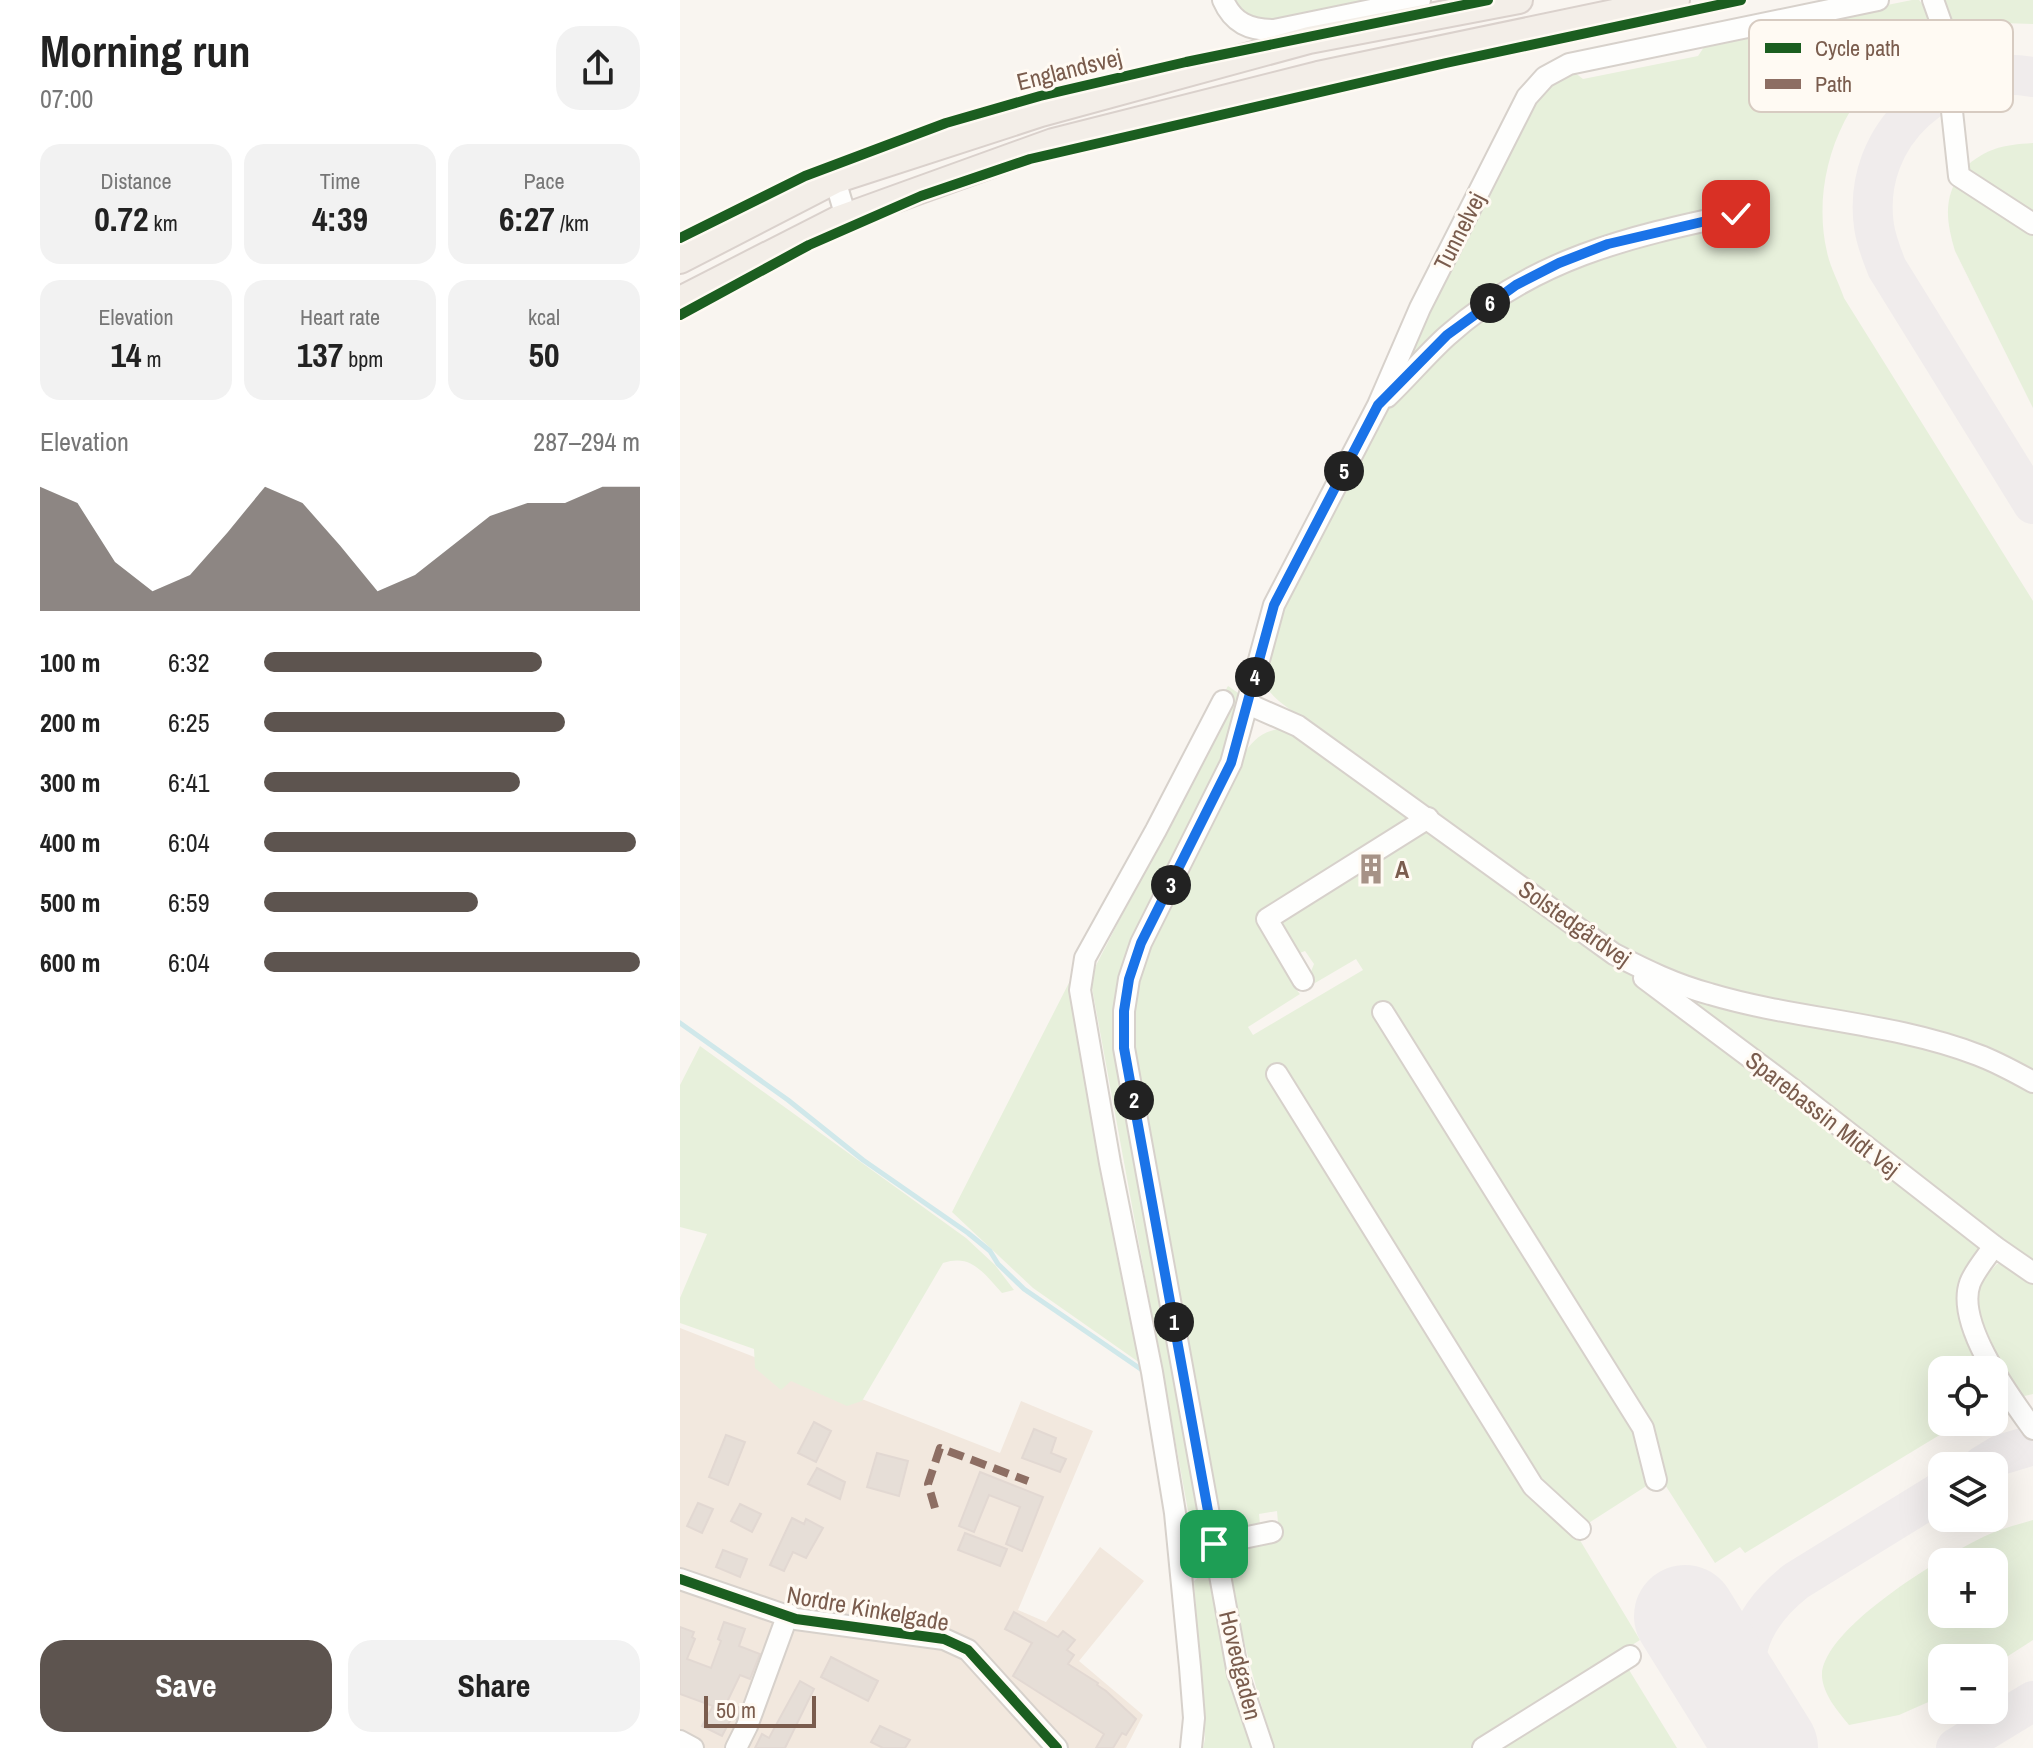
<!DOCTYPE html>
<meta charset="utf-8">
<style>
:root{--surface:#fff;--page:#f2f2f2;--text:#222;--muted:#767676;--accent:#5d544f}
body{margin:0;font-family:"Archivo Narrow",sans-serif;background:var(--page);color:var(--text);height:100vh;display:flex;flex-direction:column;font-size:30px;white-space:nowrap}
*{box-sizing:border-box;margin:0}
p{font-size:26px;color:var(--muted)}
.icon{flex:none;width:44px;height:44px;fill:none;stroke:currentColor;stroke-width:2;stroke-linecap:round;stroke-linejoin:round}
.map{position:relative;flex:1;overflow:hidden}
.details{display:flex;flex-direction:column;background:var(--surface);width:680px}
.details>*{flex:none}
.fabs{position:absolute;left:1248px;top:1356px;display:grid;gap:16px}
.fabs a{display:grid;place-items:center;width:80px;height:80px;border-radius:16px;background:var(--surface);box-shadow:0 8px 32px #0002;font-size:40px}
.scale{position:absolute;left:24px;bottom:20px;width:112px;box-sizing:border-box;padding-left:8px;border:4px solid #7a5c4d;border-top:0;font-size:22px;line-height:28px;white-space:nowrap;color:#7a5c4d;-webkit-text-stroke:6px #fffaf3;paint-order:stroke}
.pin{position:absolute;display:grid;place-items:center;width:68px;height:68px;color:#fff;margin:-34px;border-radius:16px;box-shadow:0 4px 12px #0006}
.km{position:absolute;width:40px;height:40px;margin:-20px;border-radius:50%;background:#222;color:#fff;font-size:22px;line-height:40px;text-align:center}
.round{display:grid;place-items:center;flex:none;width:84px;height:84px;border-radius:24px;background:var(--page)}
.overview{display:flex;align-items:center;justify-content:space-between;height:136px;padding:0 40px}
h1{font-size:44px;font-weight:700;line-height:60px}
.stats{display:grid;grid-template-columns:repeat(3,1fr);gap:12px;height:136px;padding:8px 40px}
.stats div{display:grid;align-content:center;border-radius:20px;background:var(--page);text-align:center}
.stats b{font-size:34px;font-weight:700}
.stats small{font-size:22px;font-weight:400}
.stats p{font-size:22px}
.chart{height:224px;padding:16px 40px}
.chart p{display:flex;justify-content:space-between}
.chart svg{width:100%;height:144px;margin-top:8px;fill:var(--accent);opacity:.7}
.action{display:flex;gap:16px;margin-top:auto;padding:16px 40px}
.action a{flex:1;height:92px;border-radius:24px;background:var(--accent);color:#fff;font-size:32px;font-weight:700;line-height:92px;text-align:center}
.action a+a{background:var(--page);color:var(--text)}
ul{padding:0 40px;list-style:none;font-size:26px}
li{display:grid;grid-template-columns:128px 96px 1fr;align-items:center;height:60px}
li i{height:20px;border-radius:10px;background:var(--accent)}
main{display:flex;flex:1;min-height:0}
.map>svg:first-child{display:block}
.residential{fill:#f2e8de}
.green{fill:#e7f0db;fill-rule:evenodd}
.lines{fill:none;stroke-linecap:round;stroke-linejoin:round}
.stream{stroke:#d0e8ea;stroke-width:5}
.taxiway{stroke:#f0ecec;stroke-width:40}
.runway{stroke:#f0ecec;stroke-width:102}
.building{fill:#e6ded7;stroke:#e2d8d2;stroke-width:2}
.minor-casing{stroke:#d7d1cb;stroke-width:24}
.major-casing{stroke:#dad1cc;stroke-width:30}
.minor{stroke:#fefefd;stroke-width:20}
.major{stroke:#f3eee8;stroke-width:26}
.quiet{stroke:#8d6e63;stroke-width:8;stroke-dasharray:16 8;stroke-linecap:butt}
.cycleway-casing{stroke:#fffaf3;stroke-width:15}
.cycleway{stroke:#1b5e20;stroke-width:10}
.route-casing{stroke:#fff;stroke-width:16}
.route{stroke:#1a73e8;stroke-width:10}
.labels{text-anchor:middle;dominant-baseline:central;stroke-width:6;stroke-linejoin:round;paint-order:stroke}
.street-label{font-size:24px;fill:#7a5c4d;stroke:#fffaf3}
.poi-label{font-size:24px;font-weight:bold;fill:#7a5c4d;stroke:#fffaf3;text-anchor:start}
.key{fill:#fffaf3;stroke:#d7cbc1;stroke-width:2}
.key-label{font-size:22px;fill:#7a5c4d}
</style>
<main>
<section class="details">
<div class="overview"><div><h1>Morning run</h1><p>07:00</p></div><a class="round"><svg class="icon" aria-label="share" viewBox="0 0 24 24"><path d="M12 15V3M7 8l5-5 5 5M5 13v7h14v-7"/></svg></a></div>
<div class="stats">
<div><p>Distance</p><b>0.72<small> km</small></b></div>
<div><p>Time</p><b>4:39</b></div>
<div><p>Pace</p><b>6:27<small> /km</small></b></div>
</div>
<div class="stats">
<div><p>Elevation</p><b>14<small> m</small></b></div>
<div><p>Heart rate</p><b>137<small> bpm</small></b></div>
<div><p>kcal</p><b>50</b></div>
</div>
<div class="chart"><p><span>Elevation</span>287–294 m</p>
<svg viewBox="0 0 160 44" preserveAspectRatio="none"><path d="M0 44V6L10 11L20 29L30 38L40 33L50 20L60 6L70 11L80 24L90 38L100 33L110 24L120 15L130 11L140 11L150 6L160 6V44z"/></svg>
</div>
<ul>
<li><b>100 m</b>6:32<i style="width:74%"></i></li>
<li><b>200 m</b>6:25<i style="width:80%"></i></li>
<li><b>300 m</b>6:41<i style="width:68%"></i></li>
<li><b>400 m</b>6:04<i style="width:99%"></i></li>
<li><b>500 m</b>6:59<i style="width:57%"></i></li>
<li><b>600 m</b>6:04<i style="width:100%"></i></li>
</ul>
<div class="action"><a>Save</a><a>Share</a></div>
</section>
<div class="map">
<svg width="1353" height="1748" viewBox="0 0 1353 1748">
<rect width="100%" height="100%" fill="#f9f5f0"/>
<polygon class="residential" points="0,1328 320,1453 341,1401 413,1431 338,1610 366,1622 420,1547 464,1581 399,1661 463,1715 446,1748 0,1748"/>
<g class="green">
<polygon points="547,0 722,0 577,25"/>
<path d="M1232,0H1239L1251,14L1258,35C1248,40 1236,46 1226,52C1162,93 1130,179 1147,252C1150,267 1159,283 1164,298L1353,601V1074L1028,988L948,953L608,708C599,701 587,693 585,681C575,642 683,445 710,407C718,396 729,386 739,376C788,322 852,284 912,243L720,374L740,328L849,113C861,93 872,82 894,72L903,79L1018,56L1028,41Z"/>
<polygon points="1265,0 1353,0 1353,24 1322,23 1272,32 1267,16"/>
<path d="M1353,143V218L1284,168C1307,148 1322,145 1353,143Z"/>
<path d="M1276,181L1353,230V408L1275,251C1268,227 1263,204 1276,181Z"/>
<polygon points="548,686 561,695 540,768 439,990 576,1748 523,1748 525,1739 514,1581 520,1576 410,977 554,699 544,693"/>
<path d="M598,729L620,736L736,815L733,824L582,919L621,983L615,988L620,994L568,1027L573,1035L683,970L676,959L635,983L633,978L628,979L634,964L625,951L614,955C605,945 594,929 601,916L741,829L749,828L963,983L1304,1244C1301,1258 1291,1267 1285,1279C1270,1308 1297,1344 1310,1370H1262V1422H1281L1065,1553L1060,1547L1035,1563L982,1480L968,1424L709,1006L699,1013L956,1427L971,1483L904,1526L857,1482L605,1072L592,1076L846,1487L895,1532L960,1640L941,1652L942,1656L794,1748H595C572,1681 557,1614 543,1545L599,1534L597,1511L579,1514L580,1524L573,1531L542,1538L462,1099C454,1044 450,1003 466,948L562,756C573,741 579,733 598,729Z"/>
<polygon points="395,971 395,1010 460,1363 353,1288 272,1212"/>
<polygon points="980,985 1262,1050 1353,1088 1353,1268"/>
<path d="M20,1046L286,1238L315,1265L334,1290L322,1293C304,1274 292,1253 263,1263L182,1401L167,1406L111,1381L101,1390L75,1368L74,1349L0,1323V1298L27,1234L0,1227V1085Z"/>
<path d="M1333,1263L1353,1279V1394L1336,1398C1321,1372 1285,1319 1298,1289C1302,1279 1310,1272 1317,1264Z"/>
<path d="M1353,1520V1640L1314,1665V1658H1262V1696L1219,1715L1169,1725C1158,1711 1144,1696 1142,1677C1139,1629 1272,1550 1312,1533C1325,1528 1339,1524 1353,1520ZM1262,1562H1314V1614H1262Z"/>
<polygon points="946,1665 997,1748 812,1748"/>
</g>
<g class="lines">
<polyline class="stream" points="0,1023 108,1100 183,1160 288,1233 310,1251 318,1264 344,1289 465,1372"/>
<g class="taxiway">
<path d="M1353,77C1264,61 1181,134 1194,226C1196,241 1202,255 1207,268L1353,504"/>
<polyline points="1302,1466 1320,1455 1353,1445"/>
<path d="M1075,1728C1054,1667 1064,1622 1116,1581L1262,1491"/>
<polyline points="1276,1748 1353,1701"/>
</g>
<polyline class="runway" points="1005,1616 1087,1748"/>
</g>
<g class="building">
<polygon points="134,1422 151,1431 136,1462 118,1453"/>
<polygon points="354,1429 376,1438 371,1453 386,1459 380,1472 342,1458"/>
<polygon points="46,1435 65,1442 48,1485 29,1477"/>
<polygon points="197,1453 228,1461 219,1496 187,1487"/>
<polygon points="137,1468 165,1482 160,1499 128,1484"/>
<polygon points="300,1472 363,1497 342,1551 326,1544 340,1507 309,1495 294,1532 279,1526"/>
<polygon points="18,1503 33,1509 22,1533 7,1526"/>
<polygon points="60,1504 81,1514 72,1532 51,1521"/>
<polygon points="112,1518 124,1524 126,1519 143,1528 126,1558 113,1552 104,1571 90,1565"/>
<polygon points="285,1533 327,1549 320,1566 278,1550"/>
<polygon points="43,1550 67,1559 60,1577 36,1567"/>
<polygon points="334,1612 378,1637 383,1631 395,1640 387,1650 394,1655 388,1664 418,1683 417,1685 426,1691 456,1719 446,1735 442,1733 433,1748 416,1748 424,1734 333,1676 352,1643 325,1629"/>
<polygon points="44,1622 65,1629 59,1646 80,1654 70,1679 60,1675 47,1702 60,1708 56,1719 52,1717 42,1736 22,1726 33,1706 0,1694 0,1627 14,1632 12,1637 15,1639 7,1659 31,1668 41,1641 38,1639"/>
<polygon points="151,1657 198,1681 188,1701 141,1677"/>
<polygon points="120,1681 134,1689 105,1748 75,1748 82,1734 89,1738"/>
<polygon points="200,1726 230,1740 225,1748 203,1748 191,1742"/>
</g>
<g class="lines">
<g class="minor-casing">
<g id="minor">
<path d="M543,0C553,23 569,30 594,30L740,0"/>
<polyline points="1253,0 1263,28 1279,176 1353,224"/>
<polyline points="155,180 166,217"/>
<path d="M707,397C728,377 746,355 767,336C853,259 947,237 1056,214"/>
<path d="M568,704L618,726L934,954C965,970 996,985 1030,994C1117,1020 1212,1022 1298,1055C1317,1062 1335,1072 1353,1082"/>
<polyline points="964,978 1115,1091 1314,1246 1353,1273"/>
<polyline points="623,980 587,919 748,818"/>
<polyline points="703,1012 963,1428 976,1480"/>
<polyline points="597,1074 853,1486 900,1529"/>
<path d="M1314,1246C1306,1258 1295,1270 1290,1283C1275,1324 1330,1397 1353,1429"/>
<polyline points="534,1544 592,1532"/>
<polyline points="0,1579 116,1619 264,1639 288,1650 377,1748"/>
<polyline points="0,1741 13,1748"/>
<polyline points="56,1748 67,1726 108,1614"/>
<polyline points="511,1748 514,1718 510,1667 495,1513 472,1372 430,1163 400,990 405,958 476,830 543,701"/>
<polyline points="583,1748 558,1674 444,1048 444,1011 449,979 461,943 551,763 594,605 698,405 740,308 847,97 865,77 889,64 1198,0"/>
<polyline points="803,1748 950,1656"/>
</g>
</g>
<g class="major-casing">
<g id="major">
<polyline points="0,260 155,180 361,113 629,40 839,0"/>
<polyline points="0,300 157,220 373,142 638,75 996,0"/>
</g>
</g>
<use href="#minor" class="minor"/>
<use href="#major" class="major"/>
<polyline class="quiet" points="255,1508 248,1484 260,1448 348,1481"/>
<g class="cycleway-casing">
<g id="cycleway">
<polyline points="0,238 125,176 266,123 360,96 506,62 808,0"/>
<polyline points="0,315 129,245 241,196 350,159 766,63 1061,0"/>
<polyline points="0,1579 116,1619 264,1639 288,1650 377,1748"/>
</g>
</g>
<use href="#cycleway" class="cycleway"/>
</g>
<g class="lines">
<g class="route-casing">
<polyline id="route" points="534,1544 444,1048 444,1011 449,979 461,943 551,763 594,605 698,405 767,335 836,285 879,263 928,244 1056,214"/>
</g>
<use href="#route" class="route"/>
</g>
<defs>
<g id="building-bare" transform="scale(2.4)"><path d="M-4-6H4V6H1V3H-1V6H-4ZM-2.5-4.3h1.7v1.8h-1.7ZM.8-4.3h1.7v1.8H.8ZM-2.5-1h1.7V.8h-1.7ZM.8-1h1.7V.8H.8Z" fill="#a69286" stroke="#fffaf3" stroke-width="2.5" paint-order="stroke"/></g>
</defs>
<g fill-rule="evenodd">
<use href="#building-bare" x="691" y="869"/>
</g>
<g class="labels">
<g class="street-label">
<text transform="translate(389 69) rotate(-14)">Englandsvej</text>
<text transform="translate(779 231) rotate(-63)">Tunnelvej</text>
<text transform="translate(895 923) rotate(35)">Solstedgårdvej</text>
<text transform="translate(1143 1114) rotate(38)">Sparebassin Midt Vej</text>
<text transform="translate(188 1608) rotate(10)">Nordre Kinkelgade</text>
<text transform="translate(561 1665) rotate(76)">Hovedgaden</text>
</g>
<g class="poi-label">
<text x="715" y="869">A</text>
</g>
</g>
<rect x="1069" y="20" width="264" height="92" rx="12" class="key"/>
<rect x="1085" y="43" width="36" height="10" fill="#1b5e20"/>
<rect x="1085" y="79" width="36" height="10" fill="#8d6e63"/>
<g class="key-label">
<text x="1135" y="56">Cycle path</text>
<text x="1135" y="92">Path</text>
</g>
</svg>
<div class="fabs">
<a><svg class="icon" aria-label="locate" viewBox="0 0 24 24"><circle cx="12" cy="12" r="6"/><path d="M12 2v4M12 18v4M2 12h4M18 12h4"/></svg></a>
<a><svg class="icon" aria-label="layers" viewBox="0 0 24 24"><path d="M12 4l9 5-9 5-9-5zM3 14l9 5 9-5"/></svg></a>
<a>+</a>
<a>−</a>
</div>
<div class="scale">50 m</div>
<div class="pin" style="left:534px;top:1544px;background:#1e9e55"><svg class="icon" aria-label="arrive" viewBox="0 0 24 24"><path d="M6 21V4h12l-3 4 3 4H6"/></svg></div>
<div class="pin" style="left:1056px;top:214px;background:#d93025"><svg class="icon" aria-label="check" viewBox="0 0 24 24"><path d="M5 12l5 5 9-10"/></svg></div>
<b class="km" style="left:494px;top:1322px">1</b>
<b class="km" style="left:454px;top:1100px">2</b>
<b class="km" style="left:491px;top:885px">3</b>
<b class="km" style="left:575px;top:677px">4</b>
<b class="km" style="left:664px;top:471px">5</b>
<b class="km" style="left:810px;top:303px">6</b>
</div>
</main>
